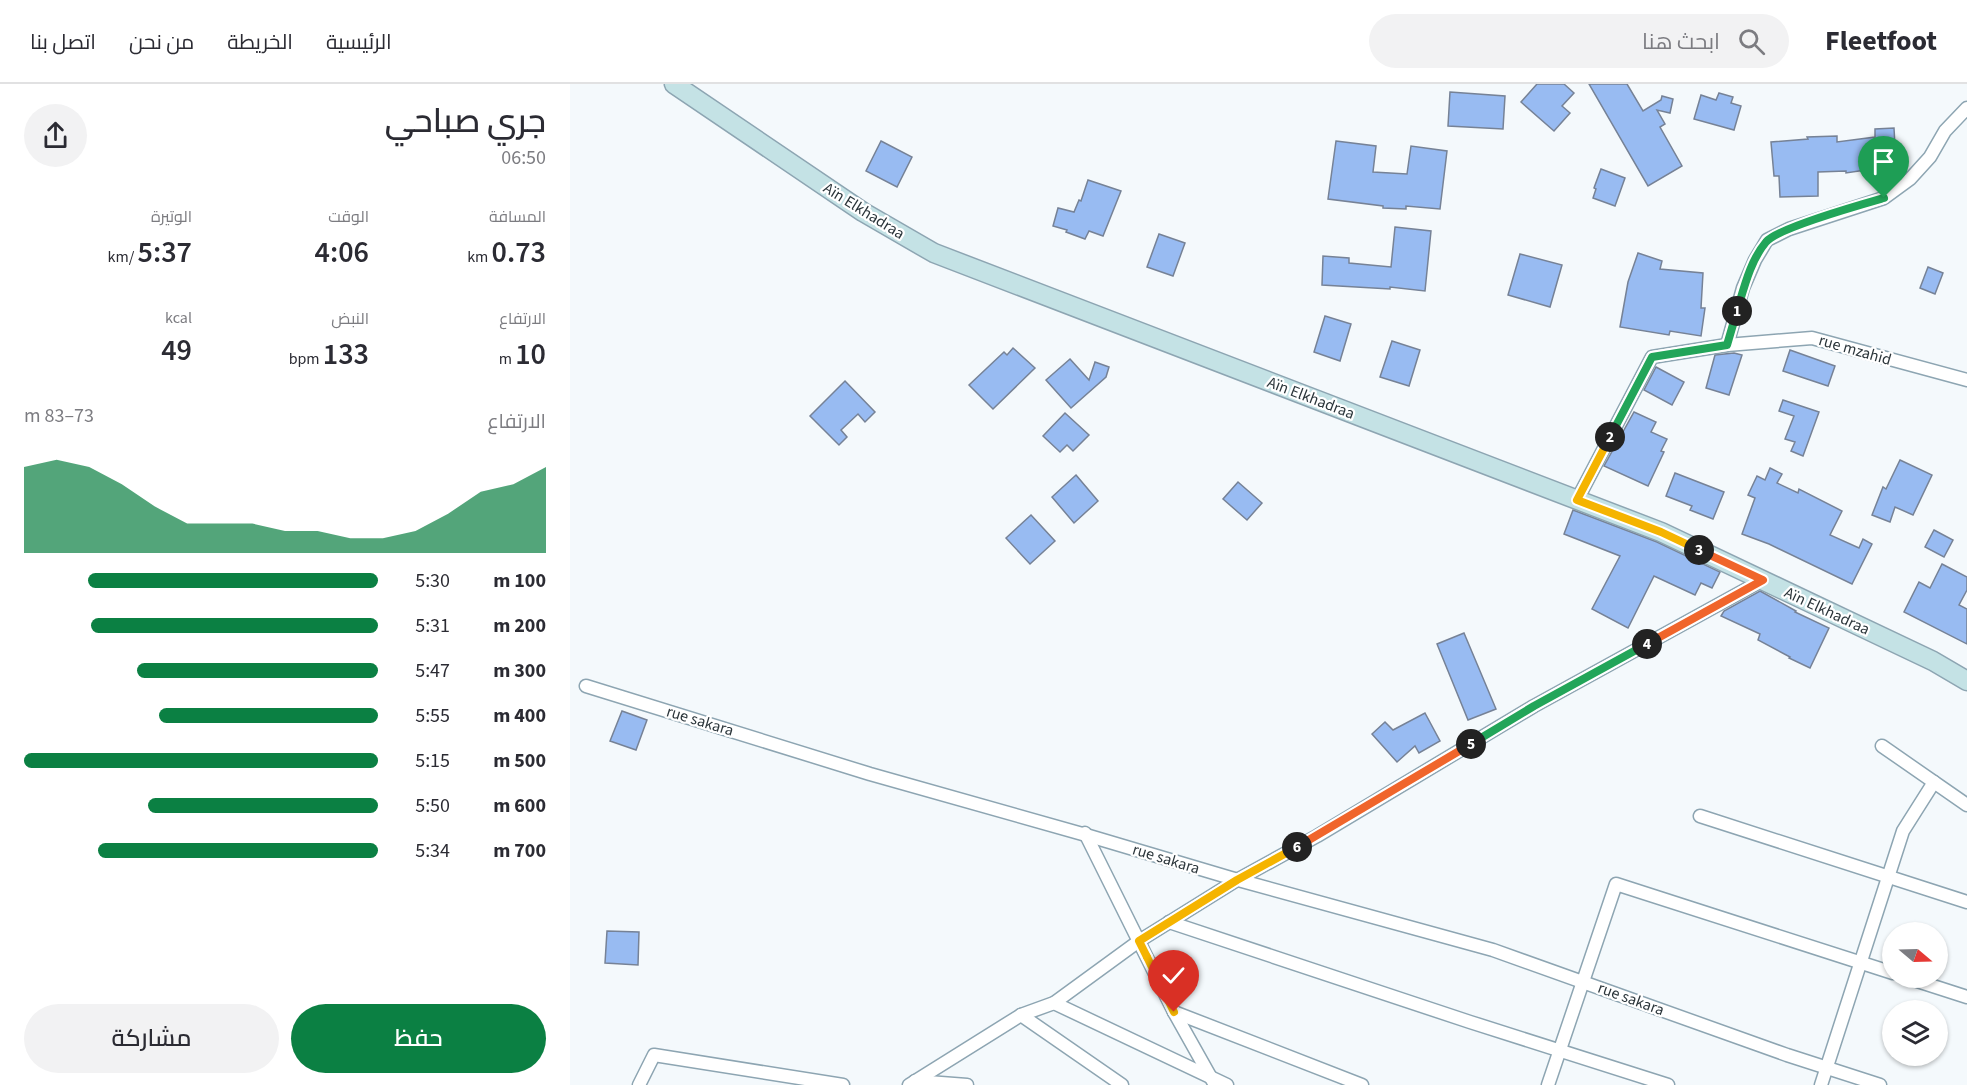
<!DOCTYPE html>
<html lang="ar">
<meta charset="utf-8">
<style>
:root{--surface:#fff;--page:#f2f2f3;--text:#2b2b33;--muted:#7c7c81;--line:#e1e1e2;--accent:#0b8043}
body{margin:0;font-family:"Source Sans 3",Cairo,sans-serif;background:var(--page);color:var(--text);direction:rtl;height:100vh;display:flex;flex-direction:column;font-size:22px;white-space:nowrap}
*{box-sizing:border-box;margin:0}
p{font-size:20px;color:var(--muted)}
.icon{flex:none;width:33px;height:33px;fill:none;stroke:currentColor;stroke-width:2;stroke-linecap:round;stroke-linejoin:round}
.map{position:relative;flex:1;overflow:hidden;direction:ltr}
.drawer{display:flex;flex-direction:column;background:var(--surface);width:570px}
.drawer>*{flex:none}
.needle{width:39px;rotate:109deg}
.controls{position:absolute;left:1312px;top:838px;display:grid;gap:12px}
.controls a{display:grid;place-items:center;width:66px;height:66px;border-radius:50%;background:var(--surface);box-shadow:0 2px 4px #0004;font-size:30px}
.pin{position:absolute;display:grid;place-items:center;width:51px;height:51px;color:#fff;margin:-62px -26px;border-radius:50% 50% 50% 0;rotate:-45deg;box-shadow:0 0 6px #0007}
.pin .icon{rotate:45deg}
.km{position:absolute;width:30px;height:30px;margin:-15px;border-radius:50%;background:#222;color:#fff;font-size:16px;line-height:30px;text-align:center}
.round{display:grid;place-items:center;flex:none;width:63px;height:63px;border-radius:32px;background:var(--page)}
.head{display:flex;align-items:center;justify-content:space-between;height:102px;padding:0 24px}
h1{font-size:33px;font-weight:600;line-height:45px}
.figures{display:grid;grid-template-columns:repeat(3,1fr);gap:9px;height:102px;padding:6px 24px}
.figures div{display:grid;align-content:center}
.figures b{font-size:30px;font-weight:600}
.figures small{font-size:16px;font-weight:400}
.figures p{font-size:16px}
.chart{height:168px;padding:12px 24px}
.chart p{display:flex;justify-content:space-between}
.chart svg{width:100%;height:108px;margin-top:6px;fill:var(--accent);opacity:.7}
.cta{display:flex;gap:12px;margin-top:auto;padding:12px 24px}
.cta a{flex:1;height:69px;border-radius:36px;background:var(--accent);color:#fff;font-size:24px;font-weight:600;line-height:69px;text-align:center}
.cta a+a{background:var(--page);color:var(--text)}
ul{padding:0 24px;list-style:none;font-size:20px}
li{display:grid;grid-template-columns:96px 72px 1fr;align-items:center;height:45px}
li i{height:15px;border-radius:8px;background:var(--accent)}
header{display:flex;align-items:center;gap:36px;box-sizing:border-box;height:84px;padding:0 30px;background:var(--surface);border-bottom:2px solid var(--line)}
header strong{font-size:28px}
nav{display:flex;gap:33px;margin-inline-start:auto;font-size:21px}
.search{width:420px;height:54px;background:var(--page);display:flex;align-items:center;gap:15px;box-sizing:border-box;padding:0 21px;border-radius:33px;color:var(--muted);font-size:22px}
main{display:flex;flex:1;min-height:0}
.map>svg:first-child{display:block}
.building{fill:#98bbf2;stroke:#768296;stroke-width:1.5}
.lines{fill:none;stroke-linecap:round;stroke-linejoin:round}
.minor-casing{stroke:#8da5b2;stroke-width:15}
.secondary-casing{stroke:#8da5b2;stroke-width:21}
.minor{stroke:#fff;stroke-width:12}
.secondary{stroke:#c4e2e5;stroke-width:18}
.split-1-casing{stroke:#fff;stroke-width:12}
.split-2-casing{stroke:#fff;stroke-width:12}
.split-3-casing{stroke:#fff;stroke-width:12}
.split-4-casing{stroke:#fff;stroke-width:12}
.split-5-casing{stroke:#fff;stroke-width:12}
.split-6-casing{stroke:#fff;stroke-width:12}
.split-7-casing{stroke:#fff;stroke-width:12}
.split-8-casing{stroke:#fff;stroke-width:12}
.split-1{stroke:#22a559;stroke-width:8}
.split-2{stroke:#22a559;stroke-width:8}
.split-3{stroke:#f5b400;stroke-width:8}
.split-4{stroke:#f0652b;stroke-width:8}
.split-5{stroke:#22a559;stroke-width:8}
.split-6{stroke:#f0652b;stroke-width:8}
.split-7{stroke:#f5b400;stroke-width:8}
.split-8{stroke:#f5b400;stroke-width:8}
.labels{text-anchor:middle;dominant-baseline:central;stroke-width:4.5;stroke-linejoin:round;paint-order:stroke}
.street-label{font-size:16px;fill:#2b353a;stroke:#fff}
</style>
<header>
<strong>Fleetfoot</strong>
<div class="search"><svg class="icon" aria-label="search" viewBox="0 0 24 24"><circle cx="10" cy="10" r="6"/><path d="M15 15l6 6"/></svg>ابحث هنا</div>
<nav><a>الرئيسية</a><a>الخريطة</a><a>من نحن</a><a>اتصل بنا</a></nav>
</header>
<main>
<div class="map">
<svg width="1397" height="1001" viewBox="0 0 1397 1001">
<rect width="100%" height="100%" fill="#f4f9fc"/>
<g class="building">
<polygon points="967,0 994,0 1004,9 992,22 1000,29 984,47 951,18"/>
<polygon points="1019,0 1057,0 1073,27 1091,16 1092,12 1103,15 1100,29 1087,26 1095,40 1090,43 1112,82 1078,102"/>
<polygon points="880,8 935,12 933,45 878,42"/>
<polygon points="1149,9 1163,13 1161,19 1171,22 1164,46 1124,35 1131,11 1146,16"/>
<polygon points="1324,44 1325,62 1299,64 1302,85 1276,89 1276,87 1248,88 1248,112 1210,113 1209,92 1204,92 1201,58 1238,55 1237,53 1267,52 1267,58 1305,53 1305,45"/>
<polygon points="311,57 342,73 327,103 296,87"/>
<polygon points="766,57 806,62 803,88 837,90 841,62 877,67 870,125 836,122 836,125 813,124 813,122 758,115"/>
<polygon points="1031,85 1055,94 1045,122 1023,114 1026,105 1024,104"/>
<polygon points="518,96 551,107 533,152 519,147 515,155 496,148 497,146 483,142 488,124 504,128 509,116 511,117"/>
<polygon points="825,143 861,147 855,207 820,203 820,205 752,201 753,172 779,174 779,179 821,183"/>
<polygon points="589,150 615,159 603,192 577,183"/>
<polygon points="1068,169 1092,177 1090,185 1133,189 1131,224 1135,224 1131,252 1100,247 1099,251 1050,243 1058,198"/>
<polygon points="950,170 992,181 980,223 938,211"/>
<polygon points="1358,183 1373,189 1365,210 1350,204"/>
<polygon points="755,232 781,240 770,277 744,268"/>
<polygon points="822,257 850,266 839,302 810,293"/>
<polygon points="443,264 465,284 423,325 399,301 434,268 437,271"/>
<polygon points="1220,266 1265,282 1258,302 1213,287"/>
<polygon points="1164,269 1172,271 1159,311 1136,304 1145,271"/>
<polygon points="500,275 519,296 525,278 539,283 536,293 501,324 476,296"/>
<polygon points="1086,283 1114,298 1102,321 1074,306"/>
<polygon points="275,297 305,328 295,338 288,330 271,346 277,353 269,361 240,332"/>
<polygon points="1213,316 1249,328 1233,372 1221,367 1225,358 1215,355 1224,332 1209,327"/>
<polygon points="1064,328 1086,338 1081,348 1097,355 1091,367 1094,368 1078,402 1034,382"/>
<polygon points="495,329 519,351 503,367 497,361 490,368 473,352"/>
<polygon points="1330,376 1362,391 1343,431 1325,423 1320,438 1302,431 1313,403 1316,405"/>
<polygon points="1200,384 1212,390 1207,399 1228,409 1229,405 1272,427 1260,451 1289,464 1293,455 1302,460 1282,500 1199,460 1172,450 1185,414 1178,411 1187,392 1195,396"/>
<polygon points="1105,389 1154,408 1143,435 1120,426 1122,422 1096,412"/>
<polygon points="506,391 528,417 504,439 482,413"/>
<polygon points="668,398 692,419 677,436 653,415"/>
<polygon points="1003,426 1087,458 1150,488 1142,504 1131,499 1125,511 1084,492 1058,544 1022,525 1050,472 994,450"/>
<polygon points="461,431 485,457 460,480 436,454"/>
<polygon points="1364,446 1383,456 1374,473 1355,463"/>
<polygon points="1372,480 1397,493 1397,506 1389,521 1397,525 1397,560 1334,528 1349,498 1360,504"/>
<polygon points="1190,507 1226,527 1225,528 1259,544 1240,584 1219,574 1220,573 1188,556 1190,550 1151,532 1154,527"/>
<polygon points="894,549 926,625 898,636 867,560"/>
<polygon points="52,627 77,636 66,666 40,657"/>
<polygon points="855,629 870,657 849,669 845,662 827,678 802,650 815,638 823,646"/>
<polygon points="37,847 69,848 68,881 35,879"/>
</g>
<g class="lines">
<g class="minor-casing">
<g id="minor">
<polyline points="1157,261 1173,204 1185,176 1197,156 1219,145 1314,114 1340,95 1360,73 1375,47 1397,24"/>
<polyline points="1007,416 1082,273 1157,261 1242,254 1397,296"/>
<polyline points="16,602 300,690 516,751 661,794 923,866 1217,971 1310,1001"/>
<polyline points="1312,662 1397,721"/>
<polyline points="1130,732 1397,818"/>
<polyline points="515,749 604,928 645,1001"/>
<polyline points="599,838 900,938 1098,1001"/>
<polyline points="1338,894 1397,913"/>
<polyline points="484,919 657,1001"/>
<polyline points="604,928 792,1001"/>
<polyline points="451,931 552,1001"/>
<polyline points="345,997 397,1001"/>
<polyline points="69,1001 84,971 273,1001"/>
<polyline points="339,1001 451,931 484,919 569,857 667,796 747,752 964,622 1193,496"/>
<polyline points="978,1001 1046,800 1323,889"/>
<polyline points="1251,1001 1333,747 1364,698"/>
</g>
</g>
<g class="secondary-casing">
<polyline id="secondary" points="104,0 293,128 364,169 1091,448 1363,577 1397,597"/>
</g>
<use href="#minor" class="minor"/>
<use href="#secondary" class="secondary"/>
</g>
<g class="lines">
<g class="split-1-casing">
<path id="split-1" d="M1167,227C1174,204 1180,177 1196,158C1207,144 1293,120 1314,114"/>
</g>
<g class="split-2-casing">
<polyline id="split-2" points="1040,353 1082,273 1157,261 1167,227"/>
</g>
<g class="split-3-casing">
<polyline id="split-3" points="1040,353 1007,416 1091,448 1129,466"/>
</g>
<g class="split-4-casing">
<polyline id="split-4" points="1077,560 1193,496 1129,466"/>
</g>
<g class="split-5-casing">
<polyline id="split-5" points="901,660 964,622 1077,560"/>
</g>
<g class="split-6-casing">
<polyline id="split-6" points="727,763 901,660"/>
</g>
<g class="split-7-casing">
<polyline id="split-7" points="577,873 569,857 667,796 727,763"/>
</g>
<g class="split-8-casing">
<polyline id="split-8" points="577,873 604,928"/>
</g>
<use href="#split-1" class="split-1"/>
<use href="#split-2" class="split-2"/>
<use href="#split-3" class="split-3"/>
<use href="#split-4" class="split-4"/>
<use href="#split-5" class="split-5"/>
<use href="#split-6" class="split-6"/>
<use href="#split-7" class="split-7"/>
<use href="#split-8" class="split-8"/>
</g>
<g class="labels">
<g class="street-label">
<text transform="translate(294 127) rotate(32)">Aïn Elkhadraa</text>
<text transform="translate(1285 266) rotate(16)">rue mzahid</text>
<text transform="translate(741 314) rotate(21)">Aïn Elkhadraa</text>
<text transform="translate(1257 527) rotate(25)">Aïn Elkhadraa</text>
<text transform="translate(130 637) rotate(17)">rue sakara</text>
<text transform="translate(596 775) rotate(17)">rue sakara</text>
<text transform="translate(1061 915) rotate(20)">rue sakara</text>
</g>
</g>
</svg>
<div class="controls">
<a><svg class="needle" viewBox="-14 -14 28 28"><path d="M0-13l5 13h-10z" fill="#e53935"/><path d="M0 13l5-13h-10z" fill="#7c7c81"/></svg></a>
<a><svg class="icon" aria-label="layers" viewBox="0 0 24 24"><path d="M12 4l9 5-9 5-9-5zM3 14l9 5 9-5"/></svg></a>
</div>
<div class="pin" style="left:1314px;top:114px;background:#1e9e55"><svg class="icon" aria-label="arrive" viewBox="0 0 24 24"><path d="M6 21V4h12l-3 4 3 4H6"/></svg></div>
<div class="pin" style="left:604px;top:928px;background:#d93025"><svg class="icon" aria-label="check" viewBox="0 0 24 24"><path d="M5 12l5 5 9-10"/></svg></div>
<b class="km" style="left:1167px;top:227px">1</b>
<b class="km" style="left:1040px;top:353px">2</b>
<b class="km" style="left:1129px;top:466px">3</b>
<b class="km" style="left:1077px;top:560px">4</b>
<b class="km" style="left:901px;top:660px">5</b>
<b class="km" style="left:727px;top:763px">6</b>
</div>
<section class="drawer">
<div class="head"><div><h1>جري صباحي</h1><p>06:50</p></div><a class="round"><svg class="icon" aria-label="share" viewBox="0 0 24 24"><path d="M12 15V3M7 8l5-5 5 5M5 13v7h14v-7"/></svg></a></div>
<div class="figures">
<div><p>المسافة</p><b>0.73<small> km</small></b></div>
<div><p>الوقت</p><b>4:06</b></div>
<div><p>الوتيرة</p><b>5:37<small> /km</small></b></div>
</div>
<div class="figures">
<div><p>الارتفاع</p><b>10<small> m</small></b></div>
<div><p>النبض</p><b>133<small> bpm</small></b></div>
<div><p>kcal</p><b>49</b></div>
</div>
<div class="chart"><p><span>الارتفاع</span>73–83 m</p>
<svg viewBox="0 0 160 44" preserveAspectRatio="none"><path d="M0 44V9L10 6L20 9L30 16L40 25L50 32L60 32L70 32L80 35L90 35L100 38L110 38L120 35L130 28L140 19L150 16L160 9V44z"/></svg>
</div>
<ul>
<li><b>100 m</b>5:30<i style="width:82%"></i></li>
<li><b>200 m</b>5:31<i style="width:81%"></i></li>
<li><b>300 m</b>5:47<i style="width:68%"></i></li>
<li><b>400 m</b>5:55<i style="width:62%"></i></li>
<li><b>500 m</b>5:15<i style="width:100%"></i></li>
<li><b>600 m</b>5:50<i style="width:65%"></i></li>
<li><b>700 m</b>5:34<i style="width:79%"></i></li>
</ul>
<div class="cta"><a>حفظ</a><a>مشاركة</a></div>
</section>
</main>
